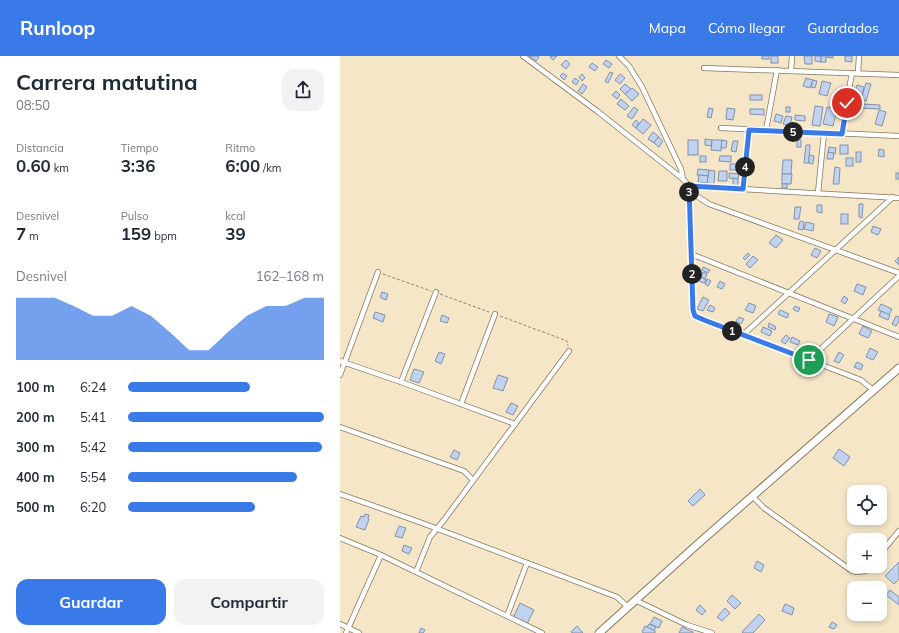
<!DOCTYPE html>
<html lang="es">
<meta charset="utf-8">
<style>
:root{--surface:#fff;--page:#f2f2f3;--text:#1f2937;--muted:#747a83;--accent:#397ae8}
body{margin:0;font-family:Mulish,sans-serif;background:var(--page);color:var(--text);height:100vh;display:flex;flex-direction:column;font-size:15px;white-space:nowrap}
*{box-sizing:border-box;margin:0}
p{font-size:13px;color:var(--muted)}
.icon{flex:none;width:22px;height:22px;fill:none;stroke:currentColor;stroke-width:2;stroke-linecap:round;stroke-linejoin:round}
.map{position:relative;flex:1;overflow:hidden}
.details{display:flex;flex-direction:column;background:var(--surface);width:340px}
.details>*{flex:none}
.fabs{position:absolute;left:507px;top:429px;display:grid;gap:8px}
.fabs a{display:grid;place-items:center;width:40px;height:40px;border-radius:8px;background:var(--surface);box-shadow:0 2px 6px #0003;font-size:20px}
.pin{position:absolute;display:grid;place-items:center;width:34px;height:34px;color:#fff;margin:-17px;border:2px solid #fff;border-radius:50%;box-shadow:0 1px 4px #0007}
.km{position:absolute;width:20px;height:20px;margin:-10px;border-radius:50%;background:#222;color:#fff;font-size:11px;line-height:20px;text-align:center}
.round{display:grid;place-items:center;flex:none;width:42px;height:42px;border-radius:12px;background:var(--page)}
.overview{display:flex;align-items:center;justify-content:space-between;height:68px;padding:0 16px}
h1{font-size:22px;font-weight:700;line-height:30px}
.stats{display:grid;grid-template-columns:repeat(3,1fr);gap:6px;height:68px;padding:4px 16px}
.stats div{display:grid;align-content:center}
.stats b{font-size:17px;font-weight:700}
.stats small{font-size:11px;font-weight:400}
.stats p{font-size:11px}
.chart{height:112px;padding:8px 16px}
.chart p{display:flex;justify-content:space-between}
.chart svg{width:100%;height:72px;margin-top:4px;fill:var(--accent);opacity:.7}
.action{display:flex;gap:8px;margin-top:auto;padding:8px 16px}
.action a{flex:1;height:46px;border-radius:12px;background:var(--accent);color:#fff;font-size:16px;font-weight:700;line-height:46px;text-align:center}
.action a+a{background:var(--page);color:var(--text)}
ul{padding:0 16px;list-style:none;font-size:13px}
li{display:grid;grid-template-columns:64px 48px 1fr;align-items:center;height:30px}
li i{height:10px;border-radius:5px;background:var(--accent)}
header{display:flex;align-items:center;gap:24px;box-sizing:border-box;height:56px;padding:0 20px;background:var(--accent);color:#fff}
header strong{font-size:19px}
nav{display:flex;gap:22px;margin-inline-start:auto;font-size:14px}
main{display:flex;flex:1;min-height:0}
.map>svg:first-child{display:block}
.building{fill:#c0d2ee;stroke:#8191ab}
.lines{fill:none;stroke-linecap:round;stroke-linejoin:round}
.minor-casing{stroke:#85775c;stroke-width:6}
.primary-casing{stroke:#85775c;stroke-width:9}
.path{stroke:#8e8470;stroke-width:1;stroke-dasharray:3 2;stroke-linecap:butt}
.minor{stroke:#fff;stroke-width:4.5}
.primary{stroke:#fff;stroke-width:7}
.route-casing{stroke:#fff;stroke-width:8}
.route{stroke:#397ae8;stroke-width:5}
</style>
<header>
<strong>Runloop</strong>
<nav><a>Mapa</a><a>Cómo llegar</a><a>Guardados</a></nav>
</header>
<main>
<section class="details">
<div class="overview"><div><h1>Carrera matutina</h1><p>08:50</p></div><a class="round"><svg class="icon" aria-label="share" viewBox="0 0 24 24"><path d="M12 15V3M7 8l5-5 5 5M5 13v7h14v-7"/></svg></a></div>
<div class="stats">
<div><p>Distancia</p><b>0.60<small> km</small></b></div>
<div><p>Tiempo</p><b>3:36</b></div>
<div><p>Ritmo</p><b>6:00<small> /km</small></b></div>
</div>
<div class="stats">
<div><p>Desnivel</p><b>7<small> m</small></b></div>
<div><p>Pulso</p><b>159<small> bpm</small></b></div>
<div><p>kcal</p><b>39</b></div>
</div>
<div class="chart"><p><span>Desnivel</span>162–168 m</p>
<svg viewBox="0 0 160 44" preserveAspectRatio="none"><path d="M0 44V6L10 6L20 6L30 11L40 17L50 17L60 11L70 17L80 27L90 38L100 38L110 27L120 17L130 11L140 11L150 6L160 6V44z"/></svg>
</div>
<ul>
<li><b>100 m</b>6:24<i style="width:62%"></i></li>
<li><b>200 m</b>5:41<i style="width:100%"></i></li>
<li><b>300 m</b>5:42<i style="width:99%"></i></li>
<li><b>400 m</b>5:54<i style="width:86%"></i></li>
<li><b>500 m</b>6:20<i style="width:65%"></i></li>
</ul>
<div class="action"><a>Guardar</a><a>Compartir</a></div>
</section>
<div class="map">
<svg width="559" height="577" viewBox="0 0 559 577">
<rect width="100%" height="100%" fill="#f5e6c8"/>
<g class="building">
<polygon points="189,0 197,0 199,1 196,5"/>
<polygon points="211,0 217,0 213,4 210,1"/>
<rect x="422" y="0" width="7" height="3"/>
<rect x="431" y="0" width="7" height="7"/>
<polygon points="464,0 472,0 472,8 465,8"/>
<polygon points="475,0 481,0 481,6 475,5"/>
<polygon points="481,0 493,0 493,2 486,1 486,6 481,6"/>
<polygon points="505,0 512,0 512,6 505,5"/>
<polygon points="226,4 230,8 226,13 221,9"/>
<polygon points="266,4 272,8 269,12 263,8"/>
<polygon points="252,7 258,11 255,15 249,11"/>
<polygon points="270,16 273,17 268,27 265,25"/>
<polygon points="223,17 227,20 224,24 220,20"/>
<polygon points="242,18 245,22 242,25 239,21"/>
<polygon points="280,18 285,22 280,28 275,24"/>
<polygon points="235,22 239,25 236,29 232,26"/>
<polygon points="466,22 473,24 470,32 463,30"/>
<polygon points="473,24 477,25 475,32 471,31"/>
<polygon points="482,25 491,27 487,40 479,38"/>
<polygon points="526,27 531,28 526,45 521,43"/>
<polygon points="243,28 247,31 242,38 238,35"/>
<polygon points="285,28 291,33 285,38 280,33"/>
<polygon points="517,29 524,31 521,43 513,41"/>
<polygon points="292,32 299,38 292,45 285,38"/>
<polygon points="276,35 280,39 277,43 272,39"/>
<rect x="410" y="39" width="12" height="5"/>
<polygon points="281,43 289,50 285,54 277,48"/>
<polygon points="521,48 540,49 540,53 520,52"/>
<polygon points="475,50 483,51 480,70 472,69"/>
<polygon points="294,51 298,54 292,63 287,60"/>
<rect x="446" y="51" width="4" height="5"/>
<polygon points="487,51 497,53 493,70 483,68"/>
<polygon points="369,52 373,53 371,62 367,61"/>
<polygon points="387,52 395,53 393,64 386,63"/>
<polygon points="410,53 424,53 424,59 410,58"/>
<polygon points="539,54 546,56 542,70 535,68"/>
<polygon points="436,58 443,60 441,67 434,65"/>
<polygon points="455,59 465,60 465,65 455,64"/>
<polygon points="446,60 452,61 450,70 443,68"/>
<polygon points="303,63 311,69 303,78 296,72"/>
<polygon points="296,64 299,67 296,72 292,69"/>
<polygon points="313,76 319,81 314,87 308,83"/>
<polygon points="318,81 323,85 319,91 314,87"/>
<polygon points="365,83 372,84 372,90 365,89"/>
<rect x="348" y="84" width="10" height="15"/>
<polygon points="372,84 382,84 381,95 371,94"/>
<polygon points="382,84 387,85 386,92 381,92"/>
<rect x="457" y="84" width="4" height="7"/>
<polygon points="393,85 398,85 396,96 391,95"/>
<polygon points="466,89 470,89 469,107 464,107"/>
<rect x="500" y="89" width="8" height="9"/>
<polygon points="489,91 496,92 495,98 488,96"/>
<polygon points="539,93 544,94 544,101 538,100"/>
<polygon points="488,96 494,97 493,103 487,103"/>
<rect x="516" y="96" width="5" height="10"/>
<polygon points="469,99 474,100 473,108 469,107"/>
<rect x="360" y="100" width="6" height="6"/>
<polygon points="380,100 391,100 391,106 379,105"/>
<rect x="506" y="102" width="7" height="8"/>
<polygon points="443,104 452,104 451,118 442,118"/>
<rect x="390" y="108" width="10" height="6"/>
<polygon points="495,111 500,112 499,128 493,128"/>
<polygon points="358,113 369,114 368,120 357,119"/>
<polygon points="369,114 375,115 374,128 367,127"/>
<polygon points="379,115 387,115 387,125 378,125"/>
<polygon points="389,117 399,118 398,123 389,122"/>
<rect x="556" y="117" width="3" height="6"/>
<polygon points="442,118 452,118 451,128 442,128"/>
<polygon points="359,119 368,120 367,127 358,126"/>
<polygon points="393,122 398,123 398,130 393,129"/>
<rect x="442" y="128" width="5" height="4"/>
<polygon points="519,148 523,148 522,162 519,161"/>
<polygon points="477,149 482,149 482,157 477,156"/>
<polygon points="455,151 461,151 459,163 454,163"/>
<rect x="501" y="158" width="7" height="10"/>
<polygon points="460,165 464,166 463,174 458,173"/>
<polygon points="466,166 474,168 473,175 464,173"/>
<polygon points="533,170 541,173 538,179 531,176"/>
<polygon points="436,179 443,184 436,192 429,187"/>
<polygon points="475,192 481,195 477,202 471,199"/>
<polygon points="408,197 410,199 405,204 403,202"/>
<polygon points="413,200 418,204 410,212 406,208"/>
<polygon points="559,201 559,209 555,205"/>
<polygon points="363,211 370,214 368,217 362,214"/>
<polygon points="363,216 367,218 365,223 361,221"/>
<polygon points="361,221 366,224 364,227 359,225"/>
<polygon points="367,223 371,225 368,230 365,228"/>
<polygon points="380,225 385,228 382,233 377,231"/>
<polygon points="517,228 526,231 523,239 514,235"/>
<polygon points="42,236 48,238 46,244 40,241"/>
<polygon points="504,240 508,243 505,248 501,245"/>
<polygon points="363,241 369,244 363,255 357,253"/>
<polygon points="409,247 416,250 413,257 405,254"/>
<polygon points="541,248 552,253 549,259 538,254"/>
<polygon points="370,249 375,252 373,256 367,254"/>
<polygon points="455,250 460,252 458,256 453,253"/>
<polygon points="440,254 449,258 447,262 438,258"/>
<polygon points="541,255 550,259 548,264 539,260"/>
<polygon points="35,256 45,259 43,266 33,262"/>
<polygon points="489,258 498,261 494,270 486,266"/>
<polygon points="102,259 109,262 107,267 100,265"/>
<polygon points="556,260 559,261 559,265 556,270 552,268"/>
<polygon points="399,261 404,263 401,268 396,265"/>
<polygon points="429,267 436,271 435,274 428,271"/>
<polygon points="523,270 532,275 528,282 519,278"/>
<polygon points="423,271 432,275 430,280 421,276"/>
<polygon points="446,279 450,282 445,288 441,285"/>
<polygon points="452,281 460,285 458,289 450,286"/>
<polygon points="530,292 538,296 533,304 526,301"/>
<polygon points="99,296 105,298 101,308 95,305"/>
<polygon points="499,296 504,299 499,307 494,305"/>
<polygon points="517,306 523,309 521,314 514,311"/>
<polygon points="74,313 84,316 79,327 70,324"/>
<polygon points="158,319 168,322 163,335 153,332"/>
<polygon points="171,347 178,350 173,359 166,356"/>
<polygon points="499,393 510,401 504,410 493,402"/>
<polygon points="114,394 120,397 117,404 110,401"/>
<polygon points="360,433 365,439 353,450 348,445"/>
<polygon points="25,458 29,459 28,462 29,463 25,474 16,471 21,460 24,461"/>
<polygon points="59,470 66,472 62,482 55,480"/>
<polygon points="64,489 72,492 69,498 62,495"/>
<polygon points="417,505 424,509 421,516 414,512"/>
<polygon points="559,506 559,523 554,528 545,520"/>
<polygon points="550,534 559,541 559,549 546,539"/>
<polygon points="392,539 401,547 395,553 387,545"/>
<polygon points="180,547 194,554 187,568 173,562"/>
<polygon points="445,548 454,552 452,559 442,555"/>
<polygon points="360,549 366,555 362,559 356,554"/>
<polygon points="385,552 390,557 382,565 377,561"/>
<polygon points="419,558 425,564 413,577 403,577 402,576"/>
<polygon points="314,561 322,565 319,572 310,568"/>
<polygon points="492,566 497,569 494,573 489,571"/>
<polygon points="309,568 316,571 314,575 307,571"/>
<polygon points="237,570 243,577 233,577 231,576"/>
<polygon points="305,570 315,575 315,577 304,577 302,576"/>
<polygon points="342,571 353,576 353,577 339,577"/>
<polygon points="81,572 85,574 83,577 79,577"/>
</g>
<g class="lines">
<g class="minor-casing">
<g id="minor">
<polyline points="183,0 257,55 343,123 349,130 353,254 355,260 364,264 521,324 533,334"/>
<polyline points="279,0 289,10 302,31 341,113 343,123"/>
<polyline points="364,12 559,19"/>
<polyline points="451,15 452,0"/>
<polyline points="518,17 519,0"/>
<polyline points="381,72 559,80"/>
<polyline points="426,74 437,14"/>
<polyline points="501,78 512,17"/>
<polyline points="349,130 559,142"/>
<polyline points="403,133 409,74"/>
<polyline points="349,135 369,148 559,217"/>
<polyline points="478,137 484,77"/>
<polyline points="351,198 559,281"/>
<polyline points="403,279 553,141"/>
<polyline points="469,304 559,220"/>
<polyline points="0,305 61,326 175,368"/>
<polyline points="0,319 38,216"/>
<polyline points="61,326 96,236"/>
<polyline points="121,348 155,258"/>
<polyline points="0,371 124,415 133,424"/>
<polyline points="0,438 82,467 277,541 288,551"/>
<polyline points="412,440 424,452 512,515 517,516 526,515 530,510"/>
<polyline points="0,482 41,499 202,577"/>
<polyline points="540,498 559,475"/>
<polyline points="76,516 90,481 104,464 229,295"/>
<polyline points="295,544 347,569 372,577"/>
<polyline points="167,560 187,507"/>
<polyline points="0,568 19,577"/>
<polyline points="6,577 41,499"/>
</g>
</g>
<g class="primary-casing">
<polyline id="primary" points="259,577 360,486 559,312"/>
</g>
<g class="path">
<polyline points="43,218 91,235"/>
<polyline points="100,238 149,256"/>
<polyline points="160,260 227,285 228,290"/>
</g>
<use href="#minor" class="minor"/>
<use href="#primary" class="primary"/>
</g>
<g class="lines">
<g class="route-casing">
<polyline id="route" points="469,304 364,264 355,260 353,254 349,130 403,133 409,74 502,78 507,47"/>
</g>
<use href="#route" class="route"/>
</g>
</svg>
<div class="fabs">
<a><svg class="icon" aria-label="locate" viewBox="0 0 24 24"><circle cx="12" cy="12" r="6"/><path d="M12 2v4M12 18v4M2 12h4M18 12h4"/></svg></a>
<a>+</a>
<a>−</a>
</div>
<div class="pin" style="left:469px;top:304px;background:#1e9e55"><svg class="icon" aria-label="arrive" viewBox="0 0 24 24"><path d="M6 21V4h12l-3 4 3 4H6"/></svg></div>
<div class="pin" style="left:507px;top:47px;background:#d93025"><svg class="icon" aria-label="check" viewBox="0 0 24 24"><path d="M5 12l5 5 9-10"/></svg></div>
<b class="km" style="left:392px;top:275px">1</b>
<b class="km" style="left:352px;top:218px">2</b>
<b class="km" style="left:349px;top:136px">3</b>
<b class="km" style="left:405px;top:111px">4</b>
<b class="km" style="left:453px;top:76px">5</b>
</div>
</main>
